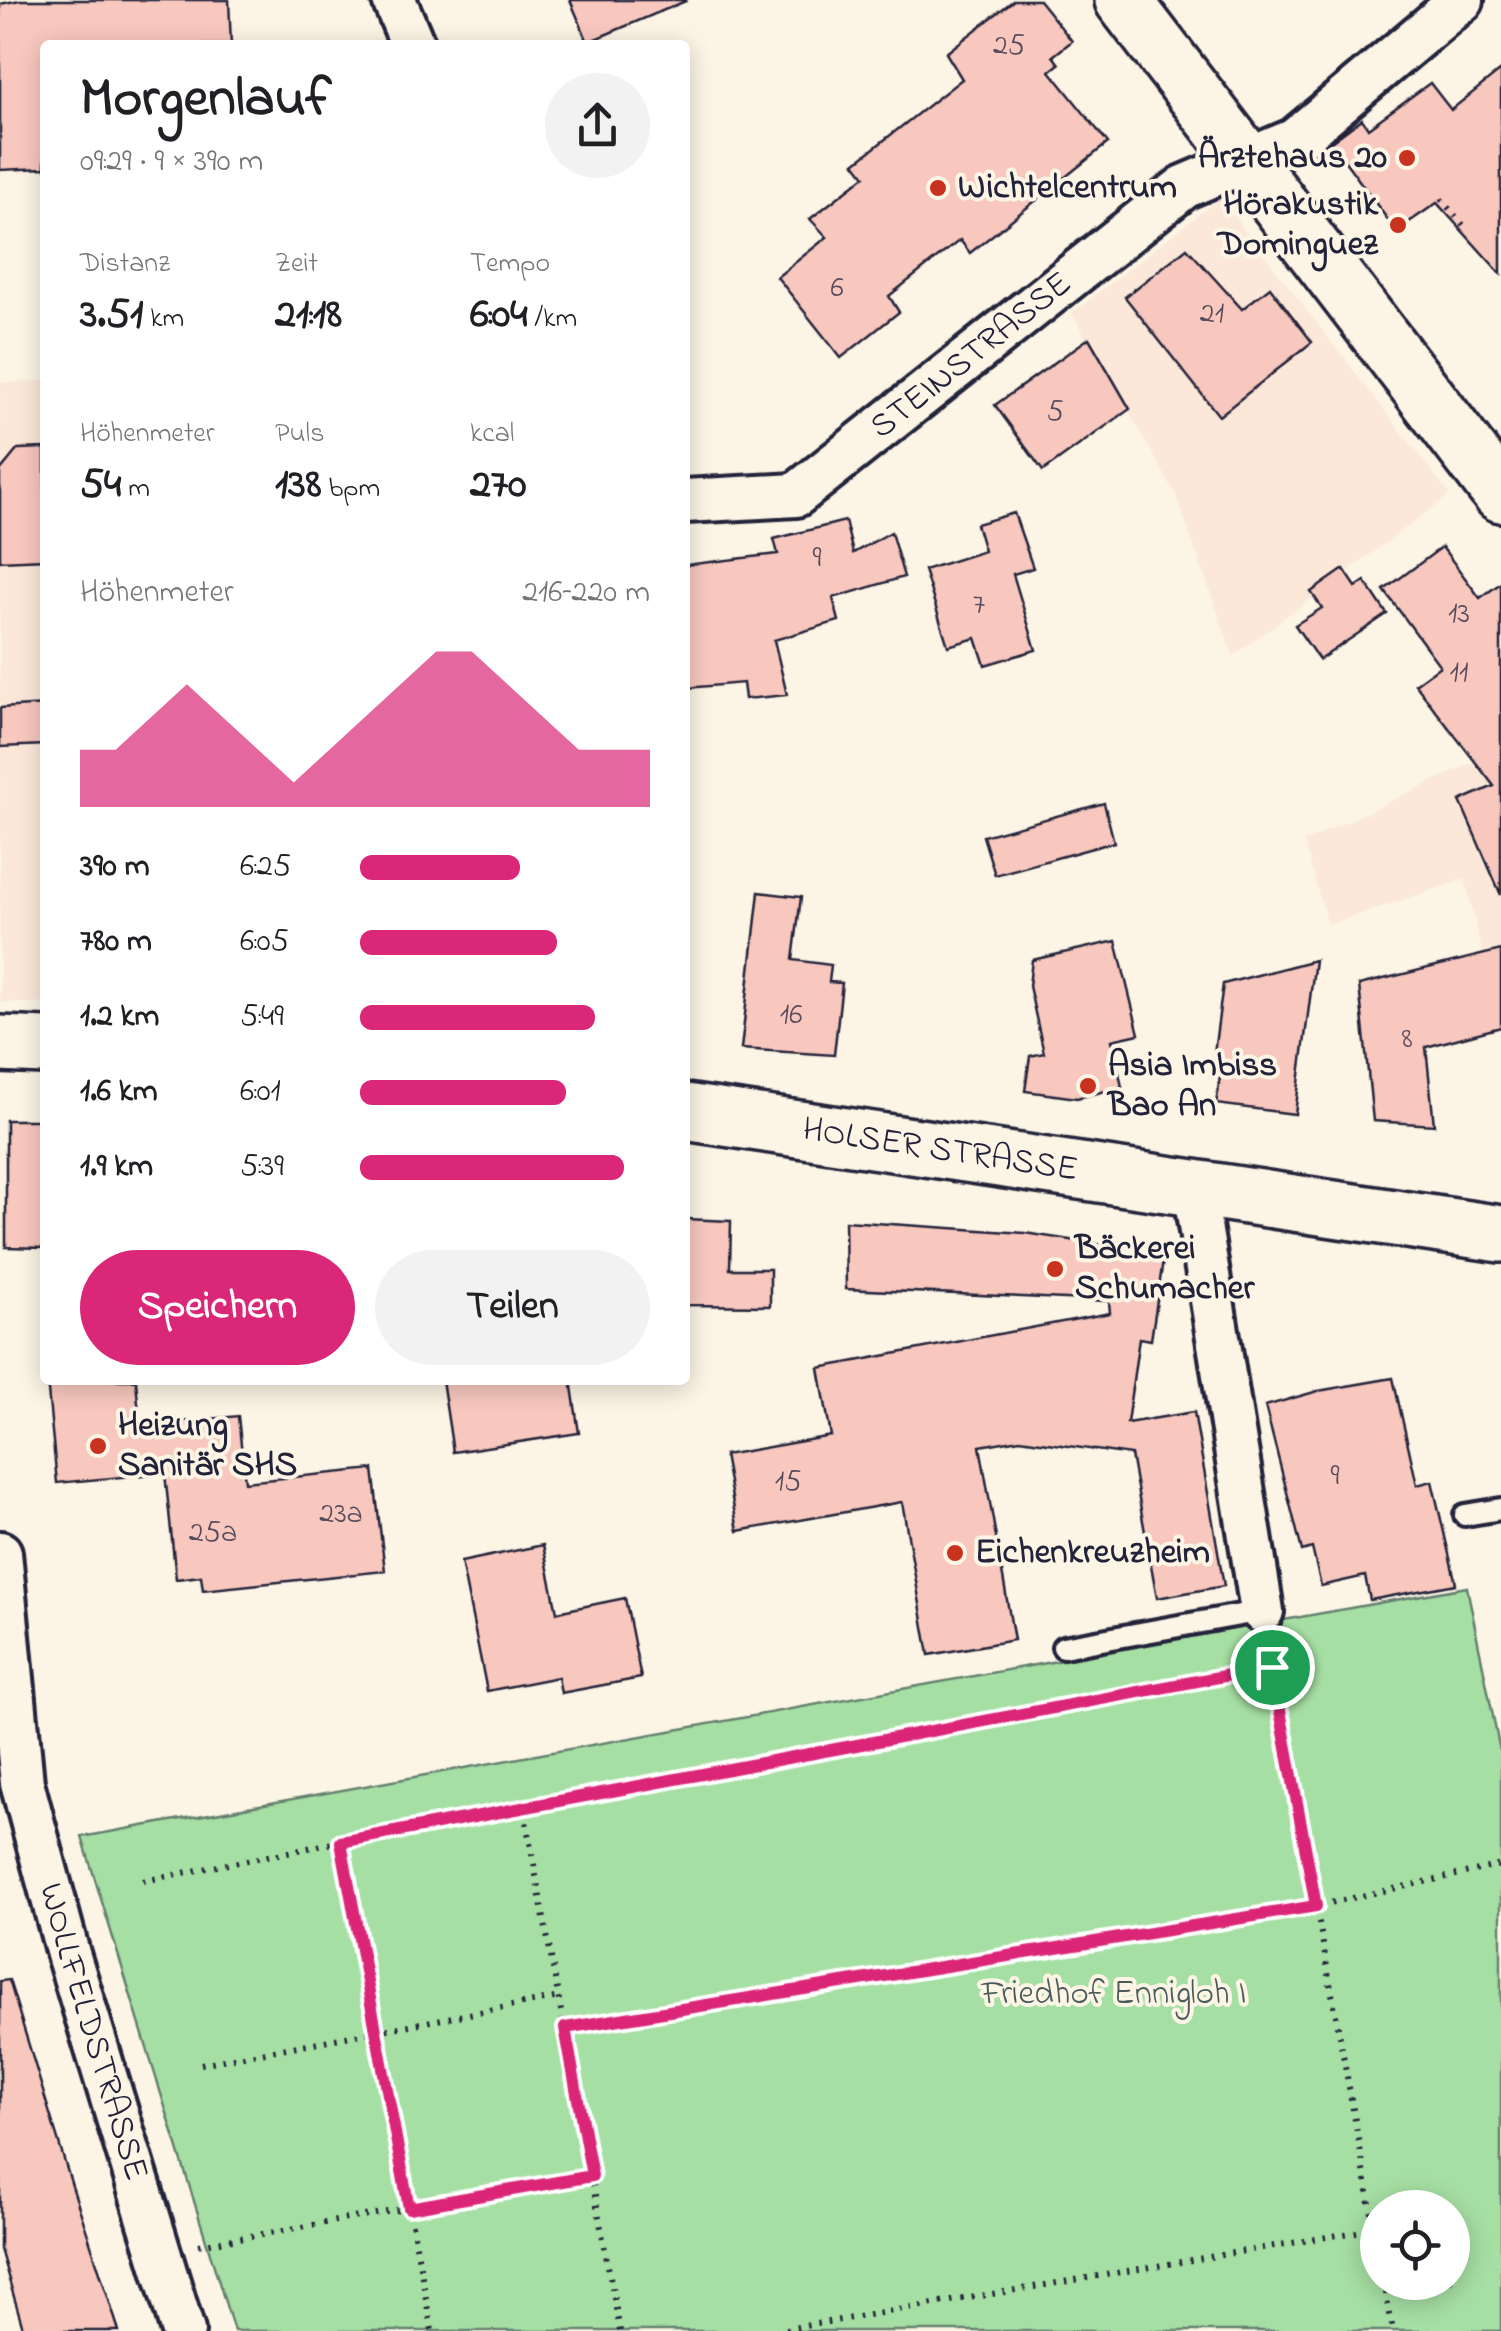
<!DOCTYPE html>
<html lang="de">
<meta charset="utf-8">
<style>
:root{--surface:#fff;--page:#f2f2f2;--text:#202124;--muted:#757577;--accent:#db2777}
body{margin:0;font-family:"Indie Flower",sans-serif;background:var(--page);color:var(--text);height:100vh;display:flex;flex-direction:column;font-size:38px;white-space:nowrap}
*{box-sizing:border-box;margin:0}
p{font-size:32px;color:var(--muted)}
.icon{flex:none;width:55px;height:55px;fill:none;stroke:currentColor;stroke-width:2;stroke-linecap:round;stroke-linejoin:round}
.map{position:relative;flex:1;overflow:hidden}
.sheet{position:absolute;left:40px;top:40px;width:650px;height:1345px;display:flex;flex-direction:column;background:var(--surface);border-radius:10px;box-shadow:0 5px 25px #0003}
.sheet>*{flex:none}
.fabs{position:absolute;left:1360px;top:2190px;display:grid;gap:20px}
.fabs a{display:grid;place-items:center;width:110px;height:110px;border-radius:50%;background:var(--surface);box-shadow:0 5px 25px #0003;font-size:50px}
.pin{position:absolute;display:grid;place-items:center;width:85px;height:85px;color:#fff;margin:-42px;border:5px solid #fff;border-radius:50%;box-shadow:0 2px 10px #0007}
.round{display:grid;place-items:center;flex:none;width:105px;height:105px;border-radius:52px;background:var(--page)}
.head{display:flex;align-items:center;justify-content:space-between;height:170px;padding:0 40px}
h1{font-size:55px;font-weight:800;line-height:75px}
.figures{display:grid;grid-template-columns:repeat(3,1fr);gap:15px;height:170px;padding:10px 40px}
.figures div{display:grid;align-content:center}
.figures b{font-size:42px;font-weight:800}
.figures small{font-size:28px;font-weight:400}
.figures p{font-size:28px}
.chart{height:280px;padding:20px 40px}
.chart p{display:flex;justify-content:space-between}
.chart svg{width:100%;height:180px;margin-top:10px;fill:var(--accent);opacity:.7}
.cta{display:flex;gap:20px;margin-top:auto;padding:20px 40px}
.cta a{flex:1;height:115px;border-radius:60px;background:var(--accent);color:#fff;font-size:40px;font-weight:800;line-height:115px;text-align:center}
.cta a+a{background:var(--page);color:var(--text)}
ul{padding:0 40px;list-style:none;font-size:32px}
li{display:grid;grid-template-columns:160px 120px 1fr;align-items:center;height:75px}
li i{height:25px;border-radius:12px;background:var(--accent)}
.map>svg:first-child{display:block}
.built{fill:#fbe8d9}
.green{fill:#a6dfa3;stroke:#64806f;stroke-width:2.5;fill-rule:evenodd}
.building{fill:#f8c8be;stroke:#22223b;stroke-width:2.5}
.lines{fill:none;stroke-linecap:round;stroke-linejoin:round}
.lane-casing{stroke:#22223b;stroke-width:28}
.street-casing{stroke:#22223b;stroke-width:50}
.secondary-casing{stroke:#22223b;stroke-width:62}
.path{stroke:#22223b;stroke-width:6;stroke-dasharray:2.5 8;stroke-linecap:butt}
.lane{stroke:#fcf5e5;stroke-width:20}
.street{stroke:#fcf5e5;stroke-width:42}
.secondary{stroke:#fcf5e5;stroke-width:55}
.route-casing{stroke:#fff;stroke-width:20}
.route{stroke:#db2777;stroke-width:12}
.poi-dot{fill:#c8321e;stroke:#fcf5e5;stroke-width:4}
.labels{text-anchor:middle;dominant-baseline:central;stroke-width:8;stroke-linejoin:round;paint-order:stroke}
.number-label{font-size:30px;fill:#584c5c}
.poi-label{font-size:35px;font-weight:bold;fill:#22223b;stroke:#fcf5e5;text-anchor:start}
.street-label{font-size:35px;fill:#22223b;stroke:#fcf5e5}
.park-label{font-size:35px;fill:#4a5b5a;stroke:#fcf5e5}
</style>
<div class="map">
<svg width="1501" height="2331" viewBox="0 0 1501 2331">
<rect width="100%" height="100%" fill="#fcf5e5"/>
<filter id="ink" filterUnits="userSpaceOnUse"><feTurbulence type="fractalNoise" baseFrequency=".01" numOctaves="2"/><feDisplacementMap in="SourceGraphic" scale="20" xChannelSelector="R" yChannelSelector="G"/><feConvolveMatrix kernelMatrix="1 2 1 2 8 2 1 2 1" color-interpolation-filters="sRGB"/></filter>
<g filter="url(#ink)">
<g class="built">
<polygon points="1220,198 1450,495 1233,656 1175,493 1072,313"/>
<polygon points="45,381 45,1004 0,1002 0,382"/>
<polygon points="1501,749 1501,1036 1465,879 1328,925 1304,842"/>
</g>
<path class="green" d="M1467,1587L1501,1756V2331H234L82,1837ZM1378,2208H1452V2282H1378Z"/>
<g class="building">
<polygon points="20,0 229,0 231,45 45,45 45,168 0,170 0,4"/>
<polygon points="570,0 686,0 686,1 588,42"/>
<polygon points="1014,0 1039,0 1072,41 1053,56 1059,64 1050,71 1108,143 970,253 960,240 889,296 899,312 841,358 777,277 827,237 810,219 865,176 855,163 962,79 946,53"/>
<polygon points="1501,70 1501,274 1437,203 1396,231 1331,142 1362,119 1368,128 1430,83 1451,110"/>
<polygon points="1187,248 1242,309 1270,287 1312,342 1219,416 1125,297"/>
<polygon points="1089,338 1130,409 1043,471 995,405"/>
<polygon points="45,448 45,559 0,561 0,471 18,449"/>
<polygon points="1014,513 1033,568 1013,574 1036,650 985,665 976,638 948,646 924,570 984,551 976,524"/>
<polygon points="845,521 853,553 891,532 904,577 833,598 839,621 774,640 787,695 745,699 743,683 687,688 685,565 778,554 774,539"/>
<polygon points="1442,547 1480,598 1501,583 1501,895 1460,801 1494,786 1415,684 1440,666 1384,590"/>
<polygon points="1344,569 1356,587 1365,581 1387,614 1319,660 1295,625 1322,608 1311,592"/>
<polygon points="45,705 45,745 0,747 0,708"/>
<polygon points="1104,803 1114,842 995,875 983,836"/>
<polygon points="759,892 801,897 793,960 831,965 829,982 842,983 834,1055 741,1049"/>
<polygon points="1116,941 1139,1034 1112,1040 1122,1087 1077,1098 1025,1091 1030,1056 1044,1053 1029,986 1032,960"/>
<polygon points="1501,950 1501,1027 1426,1047 1434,1125 1373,1121 1359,985"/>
<polygon points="1315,960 1295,1114 1216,1104 1220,1077 1211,1076 1223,984"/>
<polygon points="6,1120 45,1120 44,1248 6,1247"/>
<polygon points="685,1219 731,1221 730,1269 770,1269 770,1306 685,1305"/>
<polygon points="845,1221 1025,1233 1116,1247 1126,1241 1134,1250 1164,1254 1151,1340 1139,1338 1127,1423 1194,1412 1224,1586 1157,1598 1131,1455 1020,1439 980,1446 1014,1640 929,1655 902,1502 738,1531 724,1455 831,1436 819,1368 1110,1313 1109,1301 846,1289"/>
<polygon points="1393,1378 1417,1485 1432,1481 1456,1584 1370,1600 1365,1576 1321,1586 1312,1548 1302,1551 1265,1406 1318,1391"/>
<polygon points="47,1380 136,1380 140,1426 238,1416 245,1482 373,1469 385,1571 203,1590 201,1576 176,1579 165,1473 57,1483"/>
<polygon points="442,1380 571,1380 579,1433 453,1452"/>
<polygon points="543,1545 557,1612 625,1598 641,1678 561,1693 558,1677 487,1691 461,1562"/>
<polygon points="9,1980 72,2186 119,2331 24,2331 0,2249 0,1981"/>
</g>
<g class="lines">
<g class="lane-casing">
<g id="lane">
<polyline points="1465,1515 1501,1509"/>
<polyline points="1063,1647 1262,1611"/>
</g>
</g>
<g class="street-casing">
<g id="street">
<polyline points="394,0 413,45"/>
<path id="s1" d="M685,501L796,495L1184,187L1295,140L1462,0"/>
<polyline points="1194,1188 1262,1611"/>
<path id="s2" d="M0,1553L22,1783L68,1954L183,2331"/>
</g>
</g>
<g class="secondary-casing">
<g id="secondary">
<polyline points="1123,0 1501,494"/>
<polyline points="0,1044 45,1046"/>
<path id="s3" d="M685,1112L1501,1234"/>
</g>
</g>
<g class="path">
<polyline points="1441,199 1464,226"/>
<polyline points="1270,1653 1378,2247"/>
<polyline points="341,1842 432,2331"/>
<polyline points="143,1881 523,1805"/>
<polyline points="565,2028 1316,1906 1501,1865"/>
<polyline points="201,2064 560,1997"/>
<polyline points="199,2245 592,2176"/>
<polyline points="1384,2282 1393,2331"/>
<polyline points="620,2331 523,1805 1272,1667"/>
<polyline points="775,2331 1374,2229"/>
</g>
<use href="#lane" class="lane"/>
<use href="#street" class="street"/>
<use href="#secondary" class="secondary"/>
</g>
</g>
<g class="lines" filter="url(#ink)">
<g class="route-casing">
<polygon id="route" points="1272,1667 1316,1906 565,2028 592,2176 409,2208 341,1842"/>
</g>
<use href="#route" class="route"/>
</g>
<g class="poi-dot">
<circle cx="1407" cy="158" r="10"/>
<circle cx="938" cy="188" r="10"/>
<circle cx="1398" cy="225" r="10"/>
<circle cx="1088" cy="1086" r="10"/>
<circle cx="1055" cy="1269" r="10"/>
<circle cx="98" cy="1446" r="10"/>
<circle cx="955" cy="1553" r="10"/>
</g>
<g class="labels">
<g class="number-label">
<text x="1009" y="47">25</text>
<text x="837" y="289">6</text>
<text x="1212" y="315">21</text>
<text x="1055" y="413">5</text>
<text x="817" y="559">9</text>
<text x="979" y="606">7</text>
<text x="1459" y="615">13</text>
<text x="1459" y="674">11</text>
<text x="791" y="1016">16</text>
<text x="1407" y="1040">8</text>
<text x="1335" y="1477">9</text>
<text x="788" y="1483">15</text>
<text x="341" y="1515">23a</text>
<text x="213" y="1534">25a</text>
</g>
<g class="poi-label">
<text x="1387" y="158" text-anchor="end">Ärztehaus 20</text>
<text x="958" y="188">Wichtelcentrum</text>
<text x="1378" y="205" text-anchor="end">Hörakustik<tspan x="1378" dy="40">Dominguez</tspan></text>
<text x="1108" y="1066">Asia Imbiss<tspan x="1108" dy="40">Bao An</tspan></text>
<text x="1075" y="1249">Bäckerei<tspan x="1075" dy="40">Schumacher</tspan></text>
<text x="118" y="1426">Heizung<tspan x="118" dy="40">Sanitär SHS</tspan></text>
<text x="975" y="1553">Eichenkreuzheim</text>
</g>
<g class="street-label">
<text stroke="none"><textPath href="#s1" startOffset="335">STEINSTRASSE</textPath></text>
<text stroke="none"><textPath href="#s3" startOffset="258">HOLSER STRASSE</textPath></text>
<text stroke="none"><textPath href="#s2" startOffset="490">WOLLFELDSTRASSE</textPath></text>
</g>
<g class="park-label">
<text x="1114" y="1994">Friedhof Ennigloh I</text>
</g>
</g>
</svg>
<div class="fabs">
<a><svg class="icon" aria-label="locate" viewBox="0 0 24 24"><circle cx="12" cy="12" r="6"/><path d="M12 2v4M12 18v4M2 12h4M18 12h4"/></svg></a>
</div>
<div class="pin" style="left:1272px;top:1667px;background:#1e9e55"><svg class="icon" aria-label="arrive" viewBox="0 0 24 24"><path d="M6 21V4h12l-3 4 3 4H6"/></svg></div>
<section class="sheet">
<div class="head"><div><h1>Morgenlauf</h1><p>09:29 · 9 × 390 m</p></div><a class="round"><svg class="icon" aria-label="share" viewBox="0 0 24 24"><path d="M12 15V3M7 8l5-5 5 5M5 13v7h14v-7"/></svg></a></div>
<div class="figures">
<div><p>Distanz</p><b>3.51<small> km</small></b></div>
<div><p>Zeit</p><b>21:18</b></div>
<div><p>Tempo</p><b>6:04<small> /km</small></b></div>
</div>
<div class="figures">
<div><p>Höhenmeter</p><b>54<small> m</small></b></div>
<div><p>Puls</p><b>138<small> bpm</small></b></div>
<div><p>kcal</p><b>270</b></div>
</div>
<div class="chart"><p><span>Höhenmeter</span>216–220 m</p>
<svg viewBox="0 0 160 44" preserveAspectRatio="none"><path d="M0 44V30L10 30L20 22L30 14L40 22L50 30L60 38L70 30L80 22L90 14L100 6L110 6L120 14L130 22L140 30L150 30L160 30V44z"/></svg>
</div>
<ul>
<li><b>390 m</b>6:25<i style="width:55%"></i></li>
<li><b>780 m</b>6:05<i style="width:68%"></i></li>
<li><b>1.2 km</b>5:49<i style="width:81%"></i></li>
<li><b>1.6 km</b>6:01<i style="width:71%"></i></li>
<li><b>1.9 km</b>5:39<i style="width:91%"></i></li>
</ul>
<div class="cta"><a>Speichern</a><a>Teilen</a></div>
</section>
</div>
